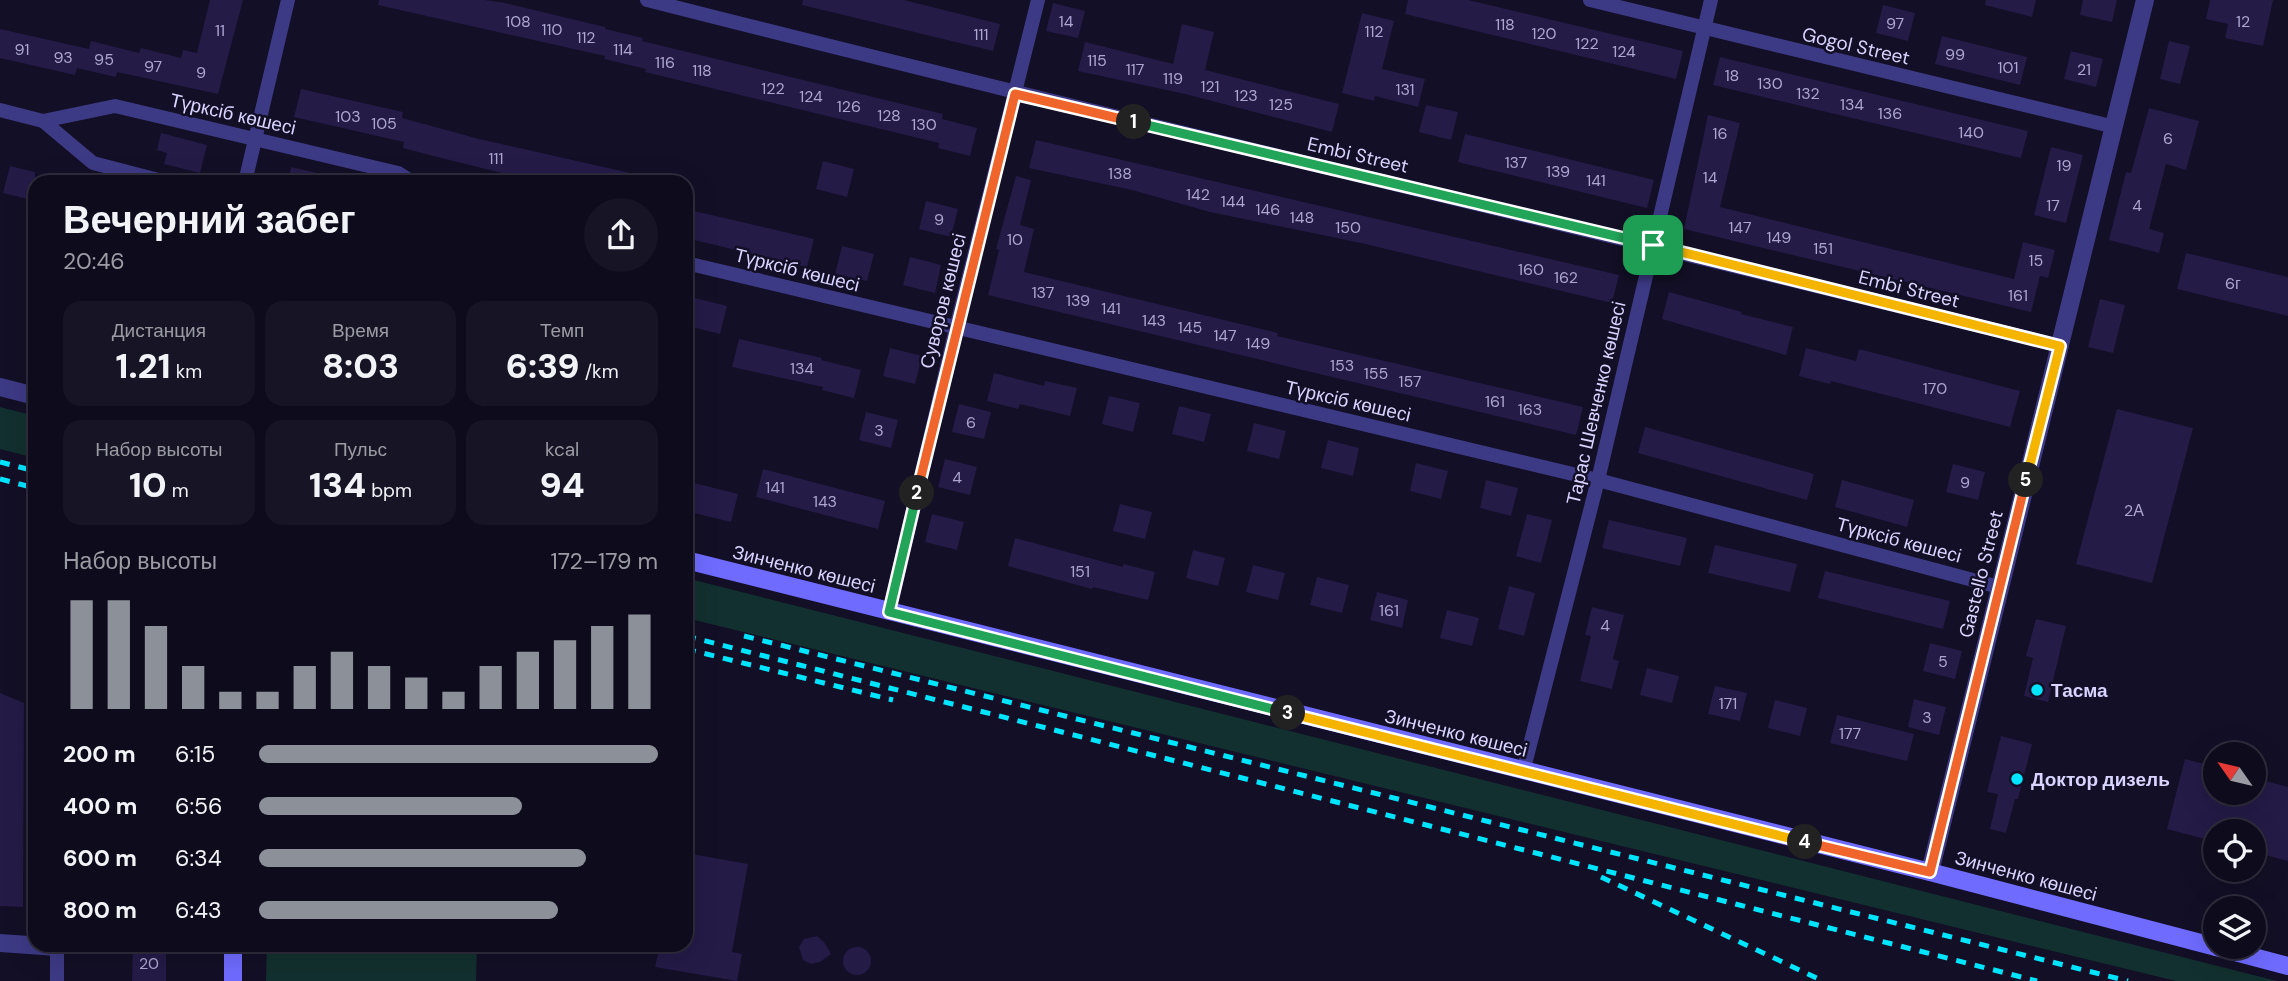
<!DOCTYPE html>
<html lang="ru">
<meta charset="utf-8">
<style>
:root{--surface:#0e0b1c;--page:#171425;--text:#f1f3f6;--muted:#9b9ba3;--line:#2e2b3b;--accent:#8c9099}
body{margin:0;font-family:"DM Sans",sans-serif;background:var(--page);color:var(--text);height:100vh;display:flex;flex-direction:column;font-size:26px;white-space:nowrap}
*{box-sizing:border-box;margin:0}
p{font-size:23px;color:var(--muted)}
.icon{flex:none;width:38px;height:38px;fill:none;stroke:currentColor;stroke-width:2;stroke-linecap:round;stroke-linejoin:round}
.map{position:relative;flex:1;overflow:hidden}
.details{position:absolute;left:28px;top:175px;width:665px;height:777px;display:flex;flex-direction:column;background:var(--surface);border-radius:21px;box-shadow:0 7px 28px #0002,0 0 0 2px var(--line)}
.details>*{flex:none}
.needle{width:46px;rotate:304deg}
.buttons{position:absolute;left:2203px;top:742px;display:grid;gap:14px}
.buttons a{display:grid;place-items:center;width:63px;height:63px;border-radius:50%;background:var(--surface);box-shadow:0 7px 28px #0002,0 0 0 2px var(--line);font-size:35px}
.pin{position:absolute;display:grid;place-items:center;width:60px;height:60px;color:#fff;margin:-30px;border-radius:14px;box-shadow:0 4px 10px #0006}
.km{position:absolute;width:35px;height:35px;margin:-18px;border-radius:50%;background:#222;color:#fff;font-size:19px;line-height:35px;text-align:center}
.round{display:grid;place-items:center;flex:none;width:74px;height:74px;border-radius:37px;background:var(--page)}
.headline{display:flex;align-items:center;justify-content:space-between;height:119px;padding:0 35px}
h1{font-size:38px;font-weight:800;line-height:52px}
.figures{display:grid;grid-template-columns:repeat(3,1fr);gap:10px;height:119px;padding:7px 35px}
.figures div{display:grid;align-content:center;border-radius:18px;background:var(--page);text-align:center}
.figures b{font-size:35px;font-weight:800}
.figures small{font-size:19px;font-weight:400}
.figures p{font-size:19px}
.chart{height:196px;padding:14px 35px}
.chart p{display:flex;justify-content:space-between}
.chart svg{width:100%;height:126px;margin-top:7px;stroke:var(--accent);stroke-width:6}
ul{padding:0 35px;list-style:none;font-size:23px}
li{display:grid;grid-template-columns:112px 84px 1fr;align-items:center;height:52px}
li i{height:18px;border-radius:9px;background:var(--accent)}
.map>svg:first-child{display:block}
.green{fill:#12302f}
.building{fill:#241b47}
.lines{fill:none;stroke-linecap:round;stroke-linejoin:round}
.minor{stroke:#3d3a85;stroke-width:14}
.tertiary{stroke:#3d3a85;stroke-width:18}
.secondary{stroke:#6f6bff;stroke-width:18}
.rail{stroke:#00e5ff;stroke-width:5;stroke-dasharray:10 9;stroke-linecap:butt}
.split-1-casing{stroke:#fff;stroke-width:14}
.split-2-casing{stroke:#fff;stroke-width:14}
.split-3-casing{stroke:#fff;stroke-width:14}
.split-4-casing{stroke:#fff;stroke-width:14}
.split-5-casing{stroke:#fff;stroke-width:14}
.split-6-casing{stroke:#fff;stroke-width:14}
.split-1{stroke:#22a559;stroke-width:9}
.split-2{stroke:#f0652b;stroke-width:9}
.split-3{stroke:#22a559;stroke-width:9}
.split-4{stroke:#f5b400;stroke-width:9}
.split-5{stroke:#f0652b;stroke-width:9}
.split-6{stroke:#f5b400;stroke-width:9}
.poi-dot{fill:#00e5ff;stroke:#130f26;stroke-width:2.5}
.labels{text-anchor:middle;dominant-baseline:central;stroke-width:5;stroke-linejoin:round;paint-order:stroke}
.number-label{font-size:16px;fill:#aca6d1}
.street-label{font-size:19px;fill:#d9d4ff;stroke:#130f26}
.poi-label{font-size:19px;font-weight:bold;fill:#d9d4ff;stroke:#130f26;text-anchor:start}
</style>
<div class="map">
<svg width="2288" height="981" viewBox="0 0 2288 981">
<rect width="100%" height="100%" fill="#130f26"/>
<g class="green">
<polygon points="0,407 35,416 35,458 0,449"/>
<polygon points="686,578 2277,981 2176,981 686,618"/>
<polygon points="267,945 477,945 476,981 266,981"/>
</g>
<g class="building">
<polygon points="210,0 243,0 218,94 117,72 116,77 77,68 75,75 0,58 0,29 89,49 91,41 139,53 141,48 181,58 183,50 197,53"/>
<polygon points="379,0 485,0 505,3 605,27 605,29 643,38 642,41 943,114 942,119 977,128 970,156 938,148 939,143 645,72 646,69 604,59 605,56 378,5"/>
<polygon points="803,0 904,0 1000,24 993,51 802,5"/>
<polygon points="1408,0 1468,0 1683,51 1676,79 1405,14"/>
<polygon points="1986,0 2036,0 2032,17 1985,5"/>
<polygon points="2083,0 2117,0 2112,22 2080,15"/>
<polygon points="2210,0 2273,0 2263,46 2225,38 2228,24 2206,19"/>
<polygon points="1053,3 1085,11 1078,38 1046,31"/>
<polygon points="1883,5 1915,13 1908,41 1876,33"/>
<polygon points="1362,13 1394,21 1382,69 1425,79 1418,107 1375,96 1374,101 1342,93"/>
<polygon points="1182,24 1214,32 1205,70 1339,104 1332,132 1185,94 1078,71 1085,42 1173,64"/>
<polygon points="1942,36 2027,57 2020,85 1935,64"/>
<polygon points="2169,41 2190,46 2180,84 2160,79"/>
<polygon points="2071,51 2103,59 2096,87 2064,79"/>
<polygon points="1720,57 2028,131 2021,158 1713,85"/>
<polygon points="301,89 403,112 402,118 479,139 648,177 647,182 538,182 441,158 403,148 404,142 294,117"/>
<polygon points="1426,105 1458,112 1451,140 1419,132"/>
<polygon points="2149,108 2199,121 2186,170 2166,164 2149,229 2164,233 2159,253 2109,240 2126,172 2131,173"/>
<polygon points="1708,115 1740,123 1720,207 2014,279 2023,242 2055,250 2048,278 2040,276 2031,312 1684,229"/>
<polygon points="161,133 207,145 200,173 164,164 167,153 157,150"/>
<polygon points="1465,134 1654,180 1647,208 1458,162"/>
<polygon points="1036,140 1619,275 1612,303 1361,243 1210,212 1132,190 1029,168"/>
<polygon points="2051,147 2083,155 2066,223 2034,215"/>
<polygon points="823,161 854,169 847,197 816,189"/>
<polygon points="10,166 35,172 35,201 3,193"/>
<polygon points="291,167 330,176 329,182 288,182"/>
<polygon points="1016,176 1031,180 1020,225 1034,229 1024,272 1278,333 1277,336 1329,348 1583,407 1576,435 988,295 999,250 996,249"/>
<polygon points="926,201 958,209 951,237 919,229"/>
<polygon points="686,209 814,239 807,267 686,238"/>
<polygon points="842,246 874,254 867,281 835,274"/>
<polygon points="2186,253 2288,277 2288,316 2177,289"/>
<polygon points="910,257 941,265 935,293 903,285"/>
<polygon points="1669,292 1742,312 1741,314 1793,327 1786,355 1662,319"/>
<polygon points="695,298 727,306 720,334 688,326"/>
<polygon points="2100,299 2125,305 2113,353 2088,347"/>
<polygon points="739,339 822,358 821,360 861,370 854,398 822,390 823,387 732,367"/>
<polygon points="890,348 922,356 915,384 883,376"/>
<polygon points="1806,348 1856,361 1859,349 2020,391 2010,427 1831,381 1830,384 1799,376"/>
<polygon points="994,373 1044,386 1045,381 1077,388 1070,416 1020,404 1018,409 987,401"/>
<polygon points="1109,396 1140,403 1133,432 1102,424"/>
<polygon points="959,404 991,412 984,439 952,432"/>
<polygon points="1179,406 1211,414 1204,442 1172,434"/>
<polygon points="2117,409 2193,428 2152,583 2076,564"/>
<polygon points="866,412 898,420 891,448 859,440"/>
<polygon points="1254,423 1286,431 1279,459 1247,451"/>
<polygon points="1645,427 1814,474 1807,500 1638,453"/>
<polygon points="1328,440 1359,448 1353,476 1321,468"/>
<polygon points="945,459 977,467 970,495 938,487"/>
<polygon points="1416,463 1448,471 1441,499 1410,491"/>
<polygon points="1953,464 1985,472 1978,500 1946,492"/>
<polygon points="763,469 885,501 878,529 756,497"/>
<polygon points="1486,480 1518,488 1511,516 1480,508"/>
<polygon points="1842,480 1914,500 1907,527 1835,507"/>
<polygon points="686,481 738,494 731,522 686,511"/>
<polygon points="1120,504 1152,512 1145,539 1113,531"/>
<polygon points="932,514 964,522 957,550 925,542"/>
<polygon points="1527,514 1552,520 1541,563 1516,556"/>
<polygon points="1609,520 1687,538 1680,566 1602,548"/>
<polygon points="1015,538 1123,567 1123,564 1155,572 1148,600 1093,587 1092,589 1008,566"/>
<polygon points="1715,545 1797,564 1790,592 1708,573"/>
<polygon points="1193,550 1225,558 1218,586 1186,578"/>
<polygon points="1253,565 1285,573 1278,600 1246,592"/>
<polygon points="1825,571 1950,601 1943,629 1818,598"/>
<polygon points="1317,577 1349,585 1342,613 1310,605"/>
<polygon points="1509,586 1535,593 1524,636 1498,629"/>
<polygon points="1377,592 1408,600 1402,628 1370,620"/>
<polygon points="1592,607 1624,615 1613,659 1619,661 1612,689 1580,681 1591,636 1585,635"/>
<polygon points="1447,610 1479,618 1472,646 1440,638"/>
<polygon points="2036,619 2066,626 2048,702 2024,696 2033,658 2026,656"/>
<polygon points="1930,643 1962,651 1955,679 1923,671"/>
<polygon points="1647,668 1679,676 1672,703 1640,695"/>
<polygon points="1715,686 1747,693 1740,721 1708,714"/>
<polygon points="0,693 24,703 23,907 0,906"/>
<polygon points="1914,699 1946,707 1939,735 1908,727"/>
<polygon points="1775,700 1807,708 1800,736 1768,728"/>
<polygon points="1837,715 1914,734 1907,761 1830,743"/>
<polygon points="2001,736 2032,744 2018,799 2015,799 2006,833 1990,829 1998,794 1987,792"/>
<polygon points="2185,759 2216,767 2216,793 2254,793 2254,778 2288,787 2288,861 2254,852 2254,831 2216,831 2216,842 2167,829"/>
<polygon points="686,853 748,864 732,952 742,954 737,981 655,967 660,945 686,945"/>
<polygon points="817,936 824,942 831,954 820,962 811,964 803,960 799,947 804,939"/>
<polygon points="133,945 166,945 166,981 132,981"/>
<circle cx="857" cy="961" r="14"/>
</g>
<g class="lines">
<g class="minor">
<path d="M647,0C1117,120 1589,229 2060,346"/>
<polyline points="1590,0 2115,127"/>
<polyline points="0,110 43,121 115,106 398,173 412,182"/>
<polyline points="43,121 93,163 166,182"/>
<polyline points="245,182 288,0"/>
<polyline points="686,263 1598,480 1999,587"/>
<polyline points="889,612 956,328 1038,0"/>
<polyline points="1523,772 1598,480 1711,0"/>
<polyline points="57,947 57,981"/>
</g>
<g class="tertiary">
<polyline points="0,387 35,396"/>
<polyline points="1930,872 2145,0"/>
<polyline points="0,943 57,947 57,945"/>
</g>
<g class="secondary">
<polyline points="686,560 1930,872 2216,947"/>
<polyline points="233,945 233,981"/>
<polyline points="2216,947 2288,966"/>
</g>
<g class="rail">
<polyline points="0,462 35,471"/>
<polyline points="0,479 35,488"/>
<polyline points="686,636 2037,981"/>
<polyline points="744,636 2128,981"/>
<polyline points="686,649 893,700"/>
<polyline points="1601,877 1823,981"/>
</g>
</g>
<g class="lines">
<g class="split-1-casing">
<polyline id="split-1" points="1134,122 1653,245"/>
</g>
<g class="split-2-casing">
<polyline id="split-2" points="917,493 1015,94 1134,122"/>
</g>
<g class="split-3-casing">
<polyline id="split-3" points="917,493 889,612 1288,713"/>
</g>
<g class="split-4-casing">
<polyline id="split-4" points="1288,713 1805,842"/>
</g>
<g class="split-5-casing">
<polyline id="split-5" points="1805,842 1930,872 2026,480"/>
</g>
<g class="split-6-casing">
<polyline id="split-6" points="1653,245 2060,346 2026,480"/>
</g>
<use href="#split-1" class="split-1"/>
<use href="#split-2" class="split-2"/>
<use href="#split-3" class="split-3"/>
<use href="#split-4" class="split-4"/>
<use href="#split-5" class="split-5"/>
<use href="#split-6" class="split-6"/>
</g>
<g class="poi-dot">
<circle cx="2037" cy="690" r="7"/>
<circle cx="2017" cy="779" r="7"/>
</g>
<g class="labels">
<g class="number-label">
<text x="518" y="21">108</text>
<text x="1066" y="21">14</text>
<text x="2243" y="21">12</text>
<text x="1895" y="23">97</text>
<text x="1505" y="24">118</text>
<text x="552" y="29">110</text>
<text x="220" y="30">11</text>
<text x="1374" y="31">112</text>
<text x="1544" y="33">120</text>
<text x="981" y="34">111</text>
<text x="586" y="37">112</text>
<text x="1587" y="43">122</text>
<text x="22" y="49">91</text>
<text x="623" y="49">114</text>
<text x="1624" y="51">124</text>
<text x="1955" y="54">99</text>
<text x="63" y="57">93</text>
<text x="104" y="59">95</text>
<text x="1097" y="60">115</text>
<text x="665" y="62">116</text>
<text x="153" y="66">97</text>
<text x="2008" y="67">101</text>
<text x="1135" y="69">117</text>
<text x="2084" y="69">21</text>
<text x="702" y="70">118</text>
<text x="201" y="72">9</text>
<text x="1732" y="75">18</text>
<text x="1173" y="78">119</text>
<text x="1770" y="83">130</text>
<text x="1210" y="86">121</text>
<text x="773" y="88">122</text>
<text x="1405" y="89">131</text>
<text x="1808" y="93">132</text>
<text x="1246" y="95">123</text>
<text x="811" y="96">124</text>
<text x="1281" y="104">125</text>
<text x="1852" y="104">134</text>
<text x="849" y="106">126</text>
<text x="1890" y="113">136</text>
<text x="889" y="115">128</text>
<text x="348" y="116">103</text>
<text x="384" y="123">105</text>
<text x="924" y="124">130</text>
<text x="1971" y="132">140</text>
<text x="1720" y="133">16</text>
<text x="2168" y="138">6</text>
<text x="496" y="158">111</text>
<text x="1516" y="162">137</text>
<text x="2064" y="165">19</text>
<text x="1558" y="171">139</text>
<text x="1120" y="173">138</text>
<text x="1710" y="177">14</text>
<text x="1596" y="180">141</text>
<text x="1198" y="194">142</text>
<text x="1233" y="201">144</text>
<text x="2053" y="205">17</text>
<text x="2137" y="205">4</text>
<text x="1268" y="209">146</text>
<text x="1302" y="217">148</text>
<text x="939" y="219">9</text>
<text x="1348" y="227">150</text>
<text x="1740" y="227">147</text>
<text x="1779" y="237">149</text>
<text x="1015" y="239">10</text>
<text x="1823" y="248">151</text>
<text x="2036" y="260">15</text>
<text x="1531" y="269">160</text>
<text x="1566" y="277">162</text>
<text x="2233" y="283">6г</text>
<text x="1043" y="292">137</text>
<text x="2018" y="295">161</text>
<text x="1078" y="300">139</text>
<text x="1111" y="308">141</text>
<text x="1154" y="320">143</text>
<text x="1190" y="327">145</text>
<text x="1225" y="335">147</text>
<text x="1258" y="343">149</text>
<text x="1342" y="365">153</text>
<text x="802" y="368">134</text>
<text x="1376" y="373">155</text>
<text x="1410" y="381">157</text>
<text x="1935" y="388">170</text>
<text x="1495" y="401">161</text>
<text x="1530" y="409">163</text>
<text x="971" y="422">6</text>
<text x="879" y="430">3</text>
<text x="957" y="477">4</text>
<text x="1965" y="482">9</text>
<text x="775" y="487">141</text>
<text x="825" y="501">143</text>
<text x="2134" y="510">2А</text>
<text x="1080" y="571">151</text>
<text x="1389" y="610">161</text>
<text x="1605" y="625">4</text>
<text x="1943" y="661">5</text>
<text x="1728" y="703">171</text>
<text x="1927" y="717">3</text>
<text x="1850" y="733">177</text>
<text x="149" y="963">20</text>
</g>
<g class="street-label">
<text transform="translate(1856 46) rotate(13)">Gogol Street</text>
<text transform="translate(233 114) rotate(13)">Түрксіб көшесі</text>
<text transform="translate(1358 155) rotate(13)">Embi Street</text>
<text transform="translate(797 270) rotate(14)">Түрксіб көшесі</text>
<text transform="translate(1909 289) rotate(14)">Embi Street</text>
<text transform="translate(943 301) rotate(-76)">Суворов көшесі</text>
<text transform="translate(1348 401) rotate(13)">Түрксіб көшесі</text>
<text transform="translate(1596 403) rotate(-77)">Тарас Шевченко көшесі</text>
<text transform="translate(1899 540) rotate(15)">Түрксіб көшесі</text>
<text transform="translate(804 569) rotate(14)">Зинченко көшесі</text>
<text transform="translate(1981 574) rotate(-76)">Gastello Street</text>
<text transform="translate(1456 733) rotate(14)">Зинченко көшесі</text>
<text transform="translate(2026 876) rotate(15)">Зинченко көшесі</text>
</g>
<g class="poi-label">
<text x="2051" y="690">Тасма</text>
<text x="2031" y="779">Доктор дизель</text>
</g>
</g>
</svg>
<div class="buttons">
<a><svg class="needle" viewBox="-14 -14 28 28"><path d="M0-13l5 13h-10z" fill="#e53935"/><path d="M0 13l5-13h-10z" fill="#9b9ba3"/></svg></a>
<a><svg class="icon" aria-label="locate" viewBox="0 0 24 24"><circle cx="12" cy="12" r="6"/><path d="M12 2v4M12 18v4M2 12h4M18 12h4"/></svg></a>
<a><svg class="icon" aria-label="layers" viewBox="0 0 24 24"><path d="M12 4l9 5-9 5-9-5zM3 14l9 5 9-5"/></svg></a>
</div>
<div class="pin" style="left:1653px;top:245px;background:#1e9e55"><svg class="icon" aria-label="arrive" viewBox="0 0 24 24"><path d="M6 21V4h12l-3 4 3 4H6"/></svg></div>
<b class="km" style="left:1134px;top:122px">1</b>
<b class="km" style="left:917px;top:493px">2</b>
<b class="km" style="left:1288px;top:713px">3</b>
<b class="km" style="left:1805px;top:842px">4</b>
<b class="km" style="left:2026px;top:480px">5</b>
<section class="details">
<div class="headline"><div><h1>Вечерний забег</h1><p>20:46</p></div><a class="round"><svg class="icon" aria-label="share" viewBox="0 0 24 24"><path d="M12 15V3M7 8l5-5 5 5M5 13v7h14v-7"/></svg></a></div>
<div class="figures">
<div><p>Дистанция</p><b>1.21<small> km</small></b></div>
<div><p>Время</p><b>8:03</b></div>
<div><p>Темп</p><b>6:39<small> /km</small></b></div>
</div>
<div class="figures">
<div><p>Набор высоты</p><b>10<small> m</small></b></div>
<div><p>Пульс</p><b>134<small> bpm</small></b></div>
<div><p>kcal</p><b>94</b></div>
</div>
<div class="chart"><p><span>Набор высоты</span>172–179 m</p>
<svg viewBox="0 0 160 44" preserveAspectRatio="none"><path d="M5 44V6M15 44V6M25 44V15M35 44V29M45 44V38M55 44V38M65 44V29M75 44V24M85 44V29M95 44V33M105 44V38M115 44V29M125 44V24M135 44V20M145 44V15M155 44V11"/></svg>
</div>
<ul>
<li><b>200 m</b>6:15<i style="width:100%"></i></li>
<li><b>400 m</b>6:56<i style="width:66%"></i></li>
<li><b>600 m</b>6:34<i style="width:82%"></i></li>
<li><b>800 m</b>6:43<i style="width:75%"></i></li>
</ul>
</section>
</div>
